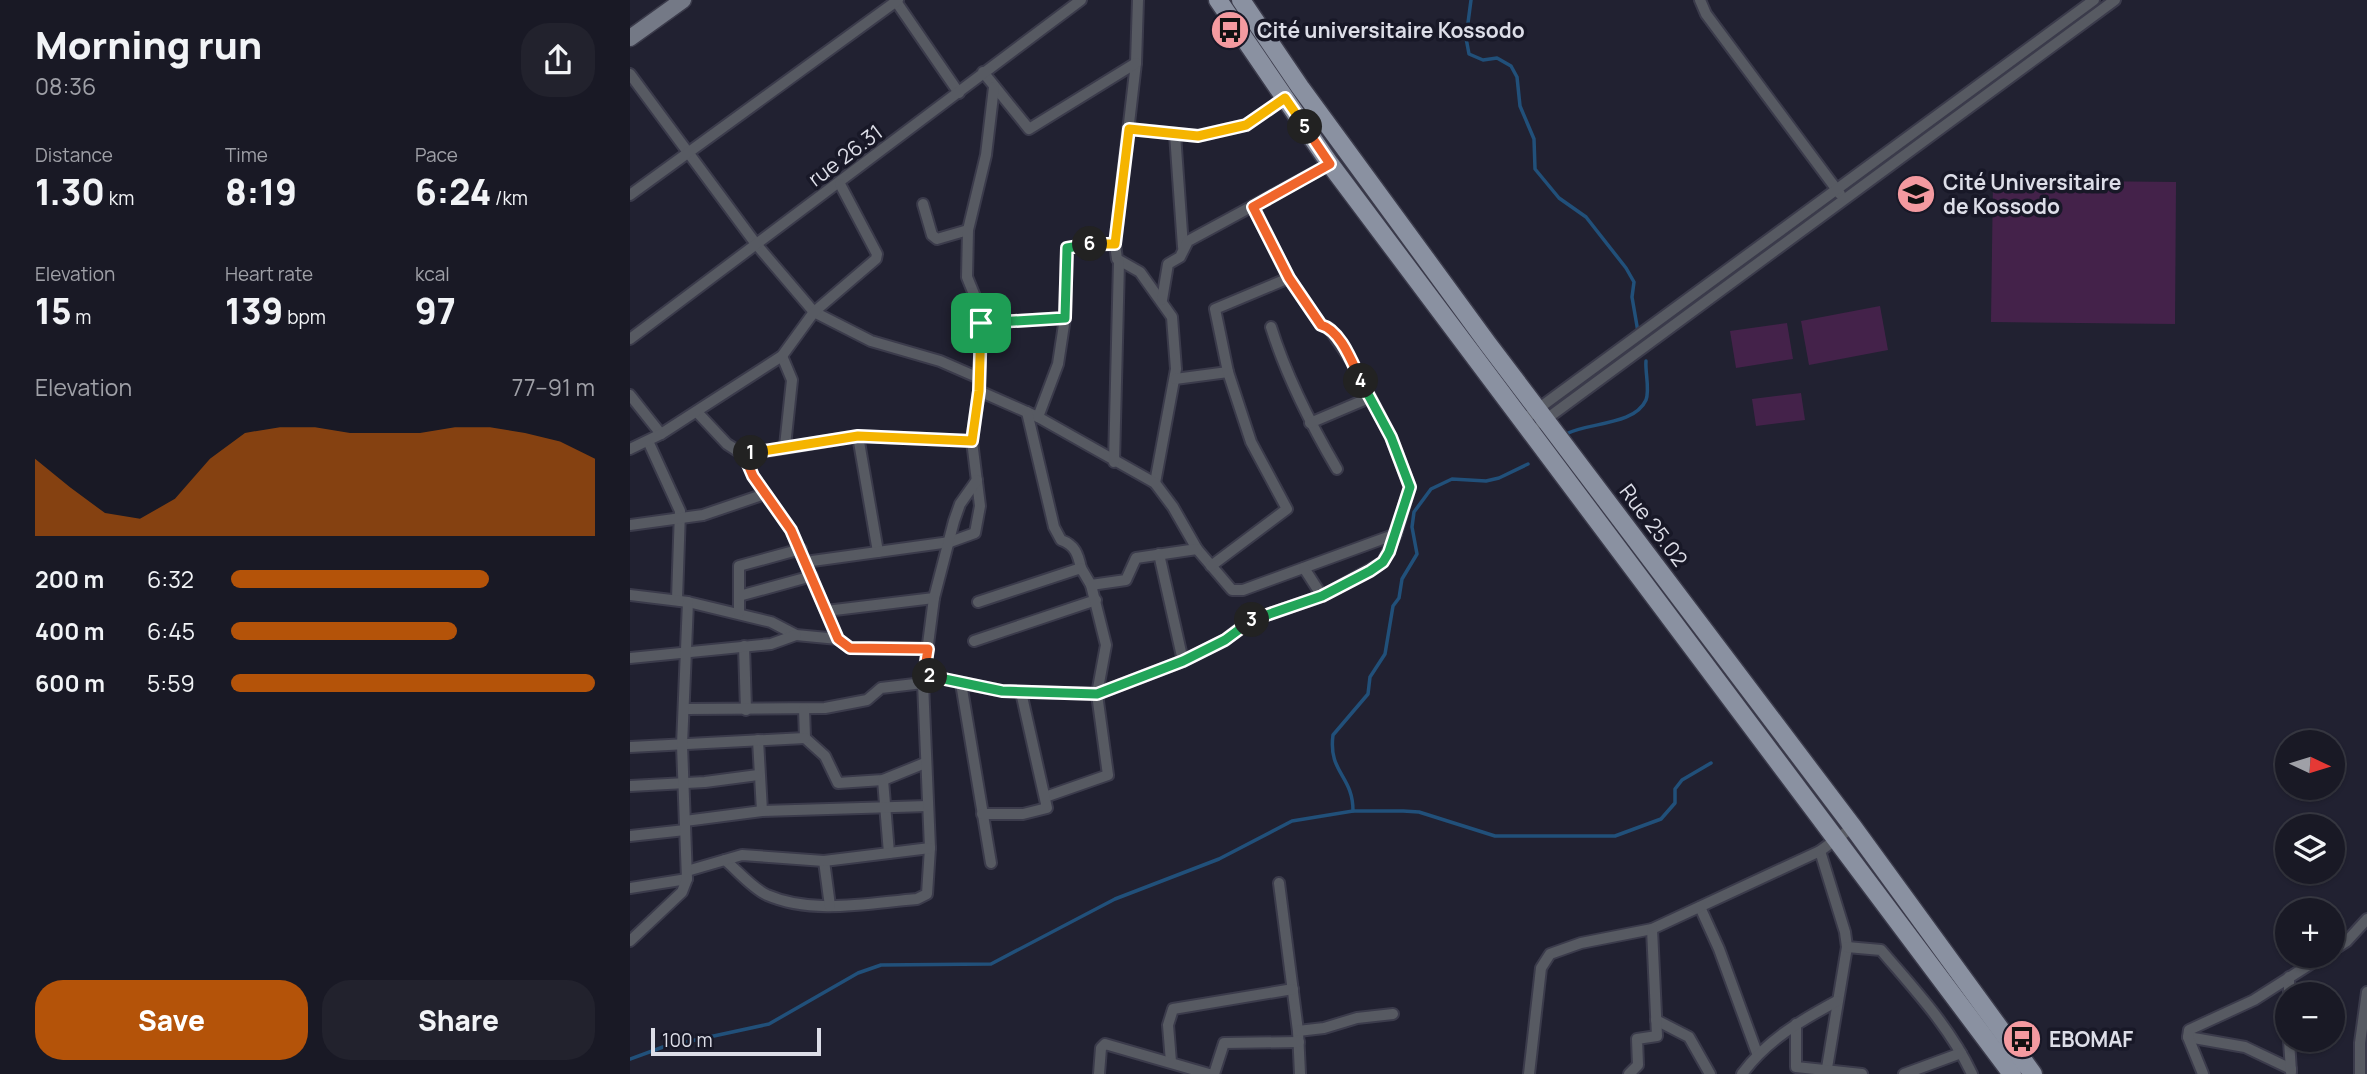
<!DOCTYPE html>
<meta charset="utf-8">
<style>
:root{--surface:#191925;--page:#22222d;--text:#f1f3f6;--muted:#9fa0a7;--line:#373842;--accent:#b45309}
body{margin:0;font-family:Manrope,sans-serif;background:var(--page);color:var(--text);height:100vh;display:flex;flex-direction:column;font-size:26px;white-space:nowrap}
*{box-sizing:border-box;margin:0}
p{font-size:23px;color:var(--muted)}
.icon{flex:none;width:38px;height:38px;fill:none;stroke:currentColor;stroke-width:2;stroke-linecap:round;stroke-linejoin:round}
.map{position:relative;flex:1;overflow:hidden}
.panel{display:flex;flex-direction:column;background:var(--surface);width:630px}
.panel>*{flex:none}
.needle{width:46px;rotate:94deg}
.fabs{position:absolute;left:1645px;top:730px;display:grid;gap:14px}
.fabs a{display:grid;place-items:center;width:70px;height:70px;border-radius:50%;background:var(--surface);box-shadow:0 2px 5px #0004,0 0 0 2px var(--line);font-size:35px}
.scale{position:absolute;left:21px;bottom:18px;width:170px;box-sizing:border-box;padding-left:7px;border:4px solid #dddee8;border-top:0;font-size:19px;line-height:24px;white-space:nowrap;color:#dddee8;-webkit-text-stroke:5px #181827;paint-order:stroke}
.pin{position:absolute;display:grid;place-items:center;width:60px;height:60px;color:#fff;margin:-30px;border-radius:14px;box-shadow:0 4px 10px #0006}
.km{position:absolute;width:35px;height:35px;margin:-18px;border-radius:50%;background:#222;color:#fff;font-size:19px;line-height:35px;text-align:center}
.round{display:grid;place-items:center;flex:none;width:74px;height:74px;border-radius:28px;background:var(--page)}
.headline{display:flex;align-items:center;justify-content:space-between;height:119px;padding:0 35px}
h1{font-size:38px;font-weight:800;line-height:52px}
.figures{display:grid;grid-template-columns:repeat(3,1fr);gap:10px;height:119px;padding:7px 35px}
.figures div{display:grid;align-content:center}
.figures b{font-size:35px;font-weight:800}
.figures small{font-size:19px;font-weight:400}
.figures p{font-size:19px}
.chart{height:196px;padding:14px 35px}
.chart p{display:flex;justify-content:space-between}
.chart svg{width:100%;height:126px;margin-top:7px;fill:var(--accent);opacity:.7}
.button{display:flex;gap:14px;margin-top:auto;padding:14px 35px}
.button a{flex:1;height:80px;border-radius:28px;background:var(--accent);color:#fff;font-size:28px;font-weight:800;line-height:80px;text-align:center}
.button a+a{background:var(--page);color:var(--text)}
ul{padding:0 35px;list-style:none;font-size:23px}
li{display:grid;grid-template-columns:112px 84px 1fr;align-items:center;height:52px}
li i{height:18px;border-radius:9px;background:var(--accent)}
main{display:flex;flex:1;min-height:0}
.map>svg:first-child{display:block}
.garden{fill:#44224a}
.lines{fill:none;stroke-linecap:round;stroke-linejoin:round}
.stream{stroke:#21507a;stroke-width:3.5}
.street-casing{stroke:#3b3b4b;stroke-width:14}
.secondary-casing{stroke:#3b3b4b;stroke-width:19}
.primary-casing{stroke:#3b3b4b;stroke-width:21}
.street{stroke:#575a62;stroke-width:10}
.secondary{stroke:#747986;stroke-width:16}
.primary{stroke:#8a91a1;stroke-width:18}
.split-1-casing{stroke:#fff;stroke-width:14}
.split-2-casing{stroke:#fff;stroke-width:14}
.split-3-casing{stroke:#fff;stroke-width:14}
.split-4-casing{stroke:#fff;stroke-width:14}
.split-5-casing{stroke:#fff;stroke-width:14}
.split-6-casing{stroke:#fff;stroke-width:14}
.split-7-casing{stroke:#fff;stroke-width:14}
.split-1{stroke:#f5b400;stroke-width:9}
.split-2{stroke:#f0652b;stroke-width:9}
.split-3{stroke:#22a559;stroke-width:9}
.split-4{stroke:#22a559;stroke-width:9}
.split-5{stroke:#f0652b;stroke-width:9}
.split-6{stroke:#f5b400;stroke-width:9}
.split-7{stroke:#22a559;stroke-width:9}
.labels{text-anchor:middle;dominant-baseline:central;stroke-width:7;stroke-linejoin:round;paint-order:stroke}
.poi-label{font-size:21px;font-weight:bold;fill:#dddee8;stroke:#181827;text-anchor:start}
.street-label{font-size:21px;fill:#dddee8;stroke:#181827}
</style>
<main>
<section class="panel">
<div class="headline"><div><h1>Morning run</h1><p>08:36</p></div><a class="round"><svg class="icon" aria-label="share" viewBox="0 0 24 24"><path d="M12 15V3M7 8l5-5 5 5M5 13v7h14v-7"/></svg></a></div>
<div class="figures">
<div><p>Distance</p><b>1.30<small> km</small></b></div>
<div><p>Time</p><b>8:19</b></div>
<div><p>Pace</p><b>6:24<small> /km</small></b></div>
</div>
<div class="figures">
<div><p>Elevation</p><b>15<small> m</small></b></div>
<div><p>Heart rate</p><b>139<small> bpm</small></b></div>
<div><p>kcal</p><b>97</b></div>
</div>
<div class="chart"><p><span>Elevation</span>77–91 m</p>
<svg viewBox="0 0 160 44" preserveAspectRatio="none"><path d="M0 44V17L10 27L20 36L30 38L40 31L50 17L60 8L70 6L80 6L90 8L100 8L110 8L120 6L130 6L140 8L150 11L160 17V44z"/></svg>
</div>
<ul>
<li><b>200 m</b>6:32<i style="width:71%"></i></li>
<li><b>400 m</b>6:45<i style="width:62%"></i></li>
<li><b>600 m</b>5:59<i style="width:100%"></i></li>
</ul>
<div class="button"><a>Save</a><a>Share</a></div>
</section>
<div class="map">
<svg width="1737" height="1074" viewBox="0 0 1737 1074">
<rect width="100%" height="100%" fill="#212131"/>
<g class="garden">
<polygon points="1363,180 1546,182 1545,324 1361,322"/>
<polygon points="1250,306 1258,350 1179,365 1171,321"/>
<polygon points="1157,323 1163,359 1106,368 1100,331"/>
<polygon points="1171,393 1175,420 1126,426 1122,399"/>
</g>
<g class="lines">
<g class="stream">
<polyline points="841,0 836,38 839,54 853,60 867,58 881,66 887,77 890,106 904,139 905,169 929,198 956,217 996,268 1004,282 1002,297 1008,332"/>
<path d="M936,434C958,422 1004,426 1016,400C1020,389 1015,373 1016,361"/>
<path d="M723,811C723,775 698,773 703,735L738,694L740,677L755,654L763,606L769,598L772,579L787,554L782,527L784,512L801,489L822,479L856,481L869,478L898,464"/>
<polyline points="0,1059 33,1047 139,1024 228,973 251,965 361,964 485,899 589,859 662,821 723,811 773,811 789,812 865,836 985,836 1031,819 1045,803 1045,789 1052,780 1081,763"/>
</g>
<g class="street-casing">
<g id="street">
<polyline points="265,0 329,93"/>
<polyline points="508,0 506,63 485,244 487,259 510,272 542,317 546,369 525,483"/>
<polyline points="1070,0 1076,14 1210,194"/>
<polyline points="353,72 399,129 506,63"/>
<polyline points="0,74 126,244 184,312 241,341 310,361 349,378"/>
<polyline points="499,129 568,136 616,125 655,98"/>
<polyline points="545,134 553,247"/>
<polyline points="0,195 268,0"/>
<polyline points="293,204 302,235 307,239 338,230"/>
<polyline points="532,300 538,264 550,257 558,241 700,164"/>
<polyline points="351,323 435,318"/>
<path d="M641,327C657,378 680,423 707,469"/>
<polyline points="0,339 451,0"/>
<polyline points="152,356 162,380 155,446"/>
<polyline points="545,379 598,372"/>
<polyline points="349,391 408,417 525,483 543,507 567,549 602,590 613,590 766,534"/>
<polyline points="0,395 31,434"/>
<polyline points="67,412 97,444 114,455 123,476 161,530 208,639 220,648 298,649"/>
<path d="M397,412L424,527L431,540C445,545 448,554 451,568"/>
<polyline points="408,417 428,364 435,318 437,248 485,244"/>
<polyline points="893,420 1464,0"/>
<polyline points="680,423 739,398"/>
<polyline points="911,423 1485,0"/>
<polyline points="228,436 248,552"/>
<polyline points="18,441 50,511 47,599"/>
<polyline points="0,449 31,434 152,356 184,312 246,259 247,254 210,184"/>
<polyline points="114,455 228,436 342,441"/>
<polyline points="484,462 489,262"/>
<polyline points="0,525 73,515 135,494"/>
<polyline points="529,554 553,661"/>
<polyline points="175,562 320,542 345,533 350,506 342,441 349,391 351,323 348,304 337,277 338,230 356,155 364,87"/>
<polyline points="581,566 657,509 621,442 598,372 585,309 659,278"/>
<polyline points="674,568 692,596"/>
<polyline points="0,595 58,602 141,622 166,635 208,639"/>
<polyline points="109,596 182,576"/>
<polyline points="348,602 451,568 461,585"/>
<polyline points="196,611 304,598"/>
<polyline points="109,613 109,566 171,549"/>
<polyline points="344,641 466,600"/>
<polyline points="114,646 116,710"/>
<polyline points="0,658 141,644 166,635"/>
<polyline points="294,675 372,691 467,694 553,661 595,640 619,621 692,596 753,562 766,534 780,487 761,437 722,362 699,328 691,325 659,278 623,207"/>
<polyline points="331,683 361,863"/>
<polyline points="56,709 195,708 237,700 251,688 293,683"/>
<polyline points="174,709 175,738 195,756 208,783 253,780 295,763"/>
<polyline points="128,740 132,811"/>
<polyline points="0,747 175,738"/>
<polyline points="253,780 259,853"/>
<polyline points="0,786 75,782 128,775"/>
<polyline points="415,797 478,775 467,694 476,645 461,585 496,580 506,558 567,549"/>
<polyline points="352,814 393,814 417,808 391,692"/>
<polyline points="55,821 132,811 298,806"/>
<polyline points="0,836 55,830"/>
<polyline points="1190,851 1215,932 1217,947 1196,1074"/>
<path d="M95,860C108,871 122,888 137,895C183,915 239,903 287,899L297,894L300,848L293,683L304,598L324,521L330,504L347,480"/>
<polyline points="194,861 200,906"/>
<polyline points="57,871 112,855 194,861 300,848"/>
<polyline points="649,883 668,1031 670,1074"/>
<polyline points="0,888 57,879"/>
<polyline points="1070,907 1089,949 1127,1053"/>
<polyline points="0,941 52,892 57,879 52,745 58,602"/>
<path d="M1217,947L1251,950C1284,989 1320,1027 1342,1074"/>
<polyline points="1703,950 1717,941 1737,919"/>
<polyline points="1659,994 1659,977"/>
<polyline points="1026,1020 1059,1037 1080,1074"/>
<polyline points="1166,1024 1166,1067 1232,1074"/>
<polyline points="668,1031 694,1028 727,1018 763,1014"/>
<polyline points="1558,1037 1615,1047 1661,1069"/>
<polyline points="1659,1040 1661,1072"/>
<polyline points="541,1062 538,1025 543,1009 663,989"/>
<polyline points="469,1074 471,1048 475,1044 579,1074"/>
<polyline points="584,1074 594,1043 669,1042"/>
<polyline points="899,1074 911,968 920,954 951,943 1022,929 1190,851 1223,827"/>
<polyline points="999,1074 1008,1065 1007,1039 1027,1036 1022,929"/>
<path d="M1112,1074C1137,1040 1170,1021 1207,1001"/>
<polyline points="1274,1074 1331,1053"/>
<polyline points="1573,1074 1558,1037 1559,1030 1624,1000 1693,956"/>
<polyline points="1730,1074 1730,1043 1737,992"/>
</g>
</g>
<g class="secondary-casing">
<polyline id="secondary" points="0,38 53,0"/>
</g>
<g class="primary-casing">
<g id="primary">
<polyline points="588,0 700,164 1382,1074"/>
<polyline points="611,0 670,87 858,344 1223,827 1403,1074"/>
</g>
</g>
<use href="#street" class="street"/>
<use href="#secondary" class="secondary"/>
<use href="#primary" class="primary"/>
</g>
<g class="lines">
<g class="split-1-casing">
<polyline id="split-1" points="121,453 228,436 342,441 349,391 351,323"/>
</g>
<g class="split-2-casing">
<polyline id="split-2" points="121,453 114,455 123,476 161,530 208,639 220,648 298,649 294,675 300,676"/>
</g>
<g class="split-3-casing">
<polyline id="split-3" points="300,676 372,691 467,694 553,661 595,640 622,620"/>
</g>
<g class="split-4-casing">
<polyline id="split-4" points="622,620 692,596 740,571 753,562 759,552 780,487 761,437 731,381"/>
</g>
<g class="split-5-casing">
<path id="split-5" d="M675,127L700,164L623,207L659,278L691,325C711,330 723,365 731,381"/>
</g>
<g class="split-6-casing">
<polyline id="split-6" points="460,244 485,244 499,129 568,136 616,125 655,98 675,127"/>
</g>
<g class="split-7-casing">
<polyline id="split-7" points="351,323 435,318 437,248 460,244"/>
</g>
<use href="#split-1" class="split-1"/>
<use href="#split-2" class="split-2"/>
<use href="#split-3" class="split-3"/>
<use href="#split-4" class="split-4"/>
<use href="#split-5" class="split-5"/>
<use href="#split-6" class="split-6"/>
<use href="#split-7" class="split-7"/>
</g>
<defs>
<g id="bus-disc" transform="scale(2.0125)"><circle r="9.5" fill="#f49aa0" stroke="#181827"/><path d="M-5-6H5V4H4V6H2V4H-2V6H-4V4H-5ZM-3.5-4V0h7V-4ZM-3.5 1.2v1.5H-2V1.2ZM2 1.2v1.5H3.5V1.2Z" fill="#111"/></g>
<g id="university-disc" transform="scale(2.0125)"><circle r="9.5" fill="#f49aa0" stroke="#181827"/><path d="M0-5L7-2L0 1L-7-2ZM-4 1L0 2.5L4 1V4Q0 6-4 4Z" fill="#111"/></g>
</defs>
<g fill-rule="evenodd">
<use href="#bus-disc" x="600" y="30"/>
<use href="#university-disc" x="1286" y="194"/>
<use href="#bus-disc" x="1392" y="1039"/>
</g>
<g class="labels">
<g class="poi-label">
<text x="627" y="30">Cité universitaire Kossodo</text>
<text x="1313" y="182">Cité Universitaire<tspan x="1313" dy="24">de Kossodo</tspan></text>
<text x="1419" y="1039">EBOMAF</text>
</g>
<g class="street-label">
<text transform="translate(215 155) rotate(-37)">rue 26.31</text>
<text transform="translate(1024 525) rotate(53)">Rue 25.02</text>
</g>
</g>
</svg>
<div class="fabs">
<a><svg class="needle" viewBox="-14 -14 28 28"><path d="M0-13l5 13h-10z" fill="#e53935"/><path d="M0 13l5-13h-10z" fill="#9fa0a7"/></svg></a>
<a><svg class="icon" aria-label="layers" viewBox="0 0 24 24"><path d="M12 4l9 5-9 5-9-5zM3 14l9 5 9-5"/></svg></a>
<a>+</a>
<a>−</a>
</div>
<div class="scale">100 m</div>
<div class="pin" style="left:351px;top:323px;background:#1e9e55"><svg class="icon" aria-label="arrive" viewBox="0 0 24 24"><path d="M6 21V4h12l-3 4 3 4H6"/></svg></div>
<b class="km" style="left:121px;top:453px">1</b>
<b class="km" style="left:300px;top:676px">2</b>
<b class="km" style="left:622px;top:620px">3</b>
<b class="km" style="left:731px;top:381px">4</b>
<b class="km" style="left:675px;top:127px">5</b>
<b class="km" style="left:460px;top:244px">6</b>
</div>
</main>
